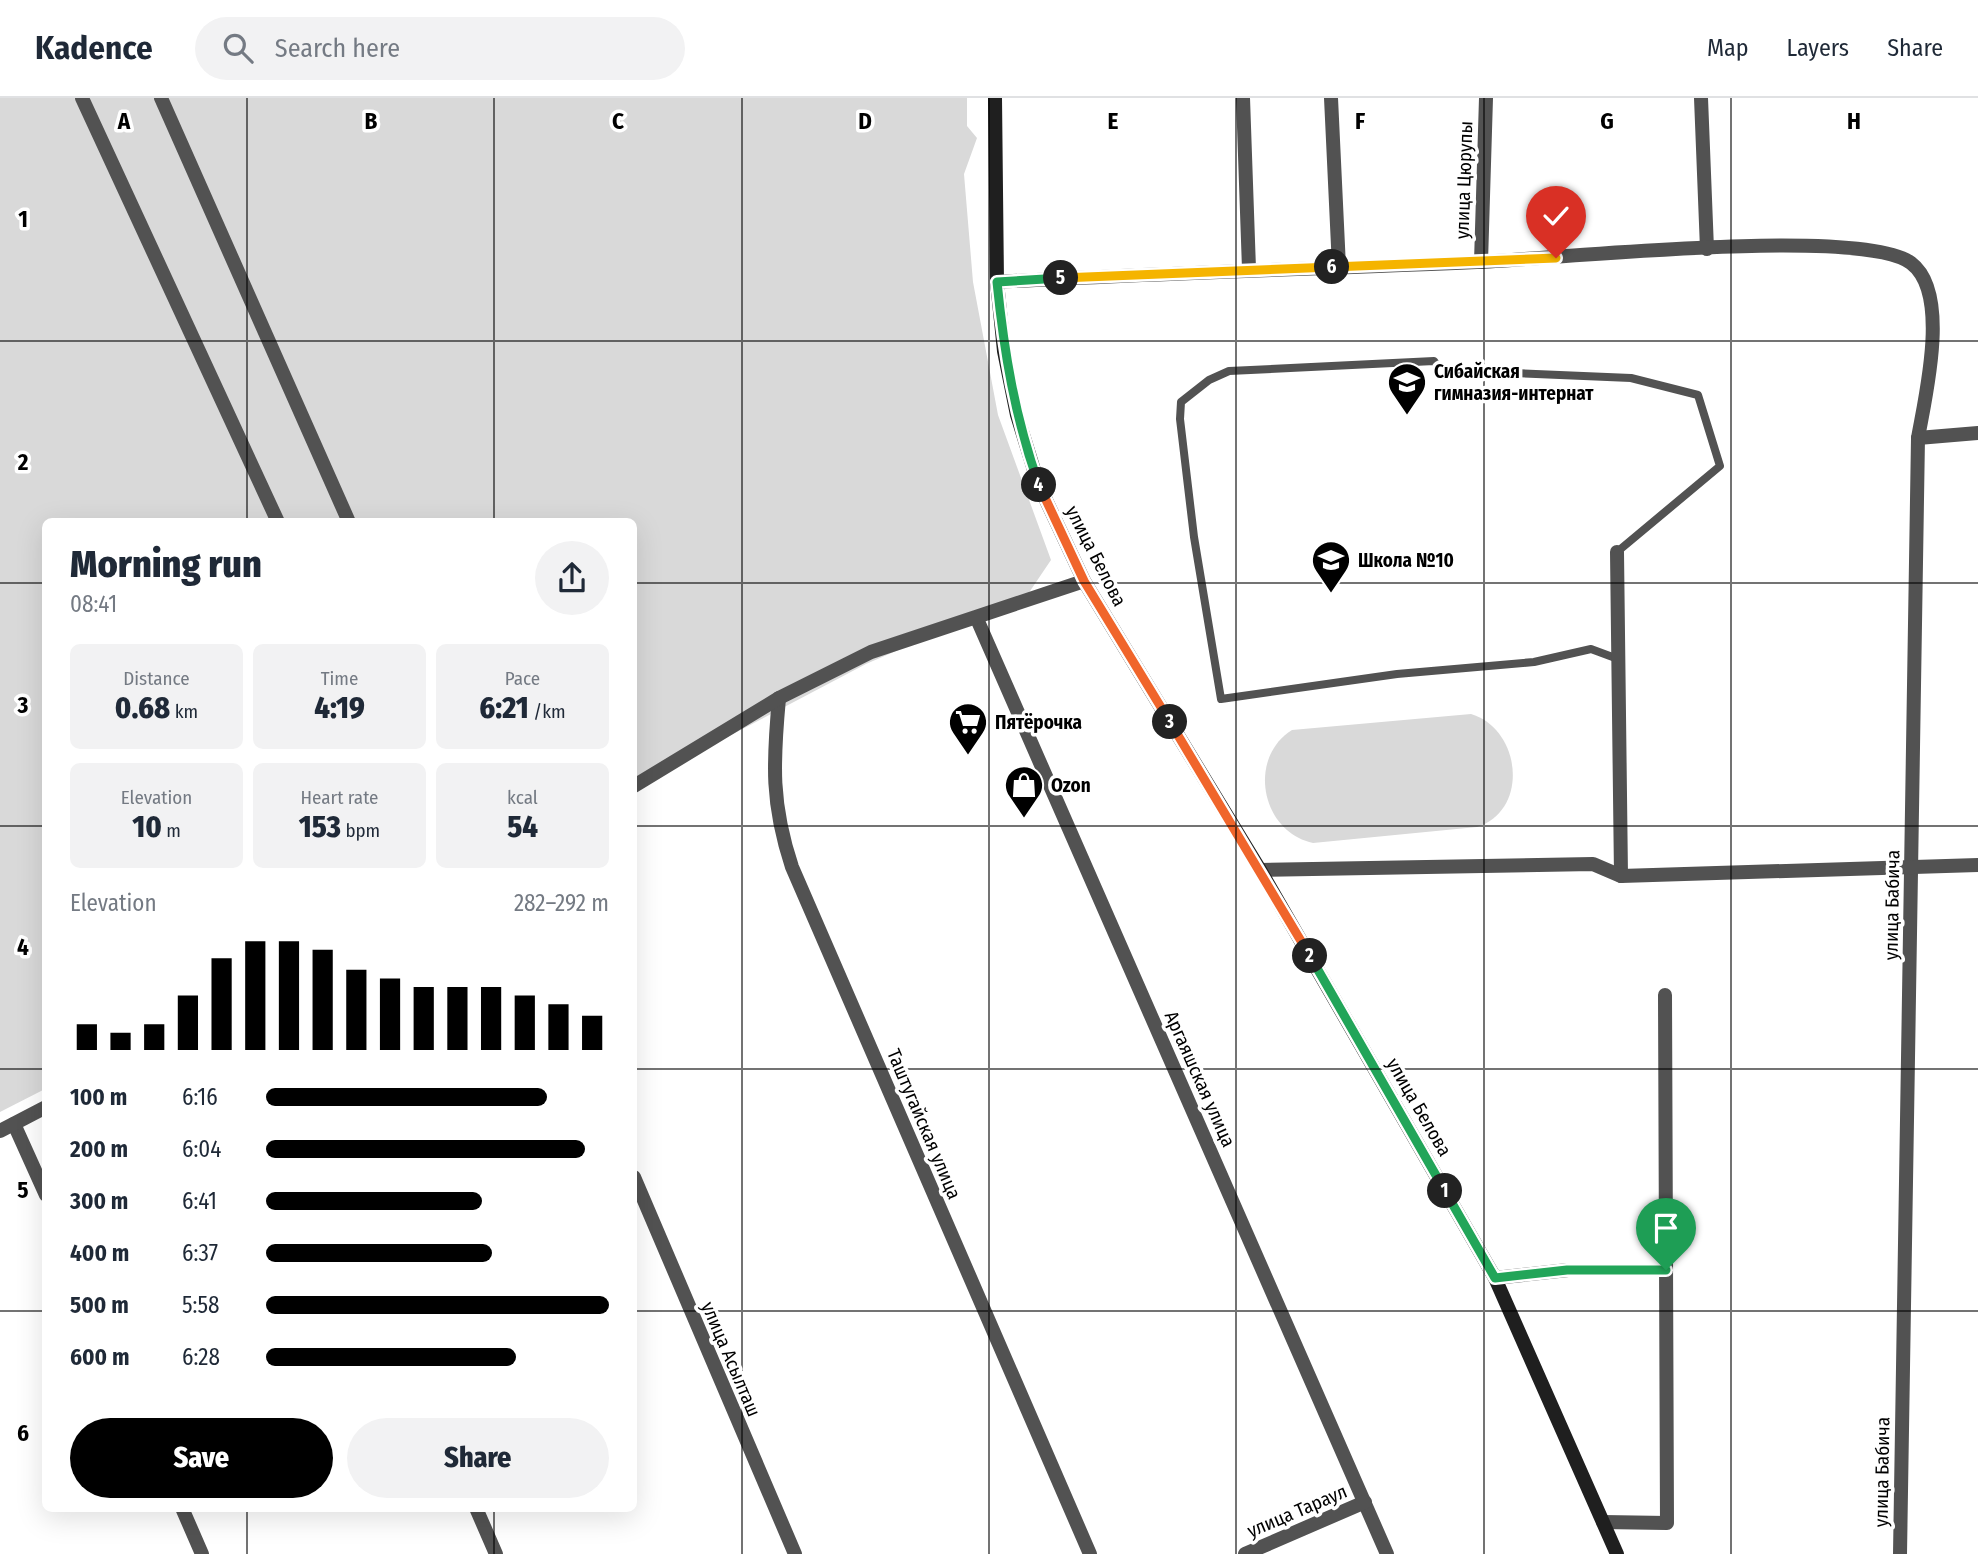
<!DOCTYPE html>
<meta charset="utf-8">
<style>
:root{--surface:#fff;--page:#f2f2f3;--text:#1f2937;--muted:#747a83;--line:#e0e1e3;--accent:#000}
body{margin:0;font-family:"Fira Sans Condensed",sans-serif;background:var(--page);color:var(--text);height:100vh;display:flex;flex-direction:column;font-size:26px;white-space:nowrap}
*{box-sizing:border-box;margin:0}
p{font-size:23px;color:var(--muted)}
.icon{flex:none;width:38px;height:38px;fill:none;stroke:currentColor;stroke-width:2;stroke-linecap:round;stroke-linejoin:round}
.map{position:relative;flex:1;overflow:hidden}
.side{position:absolute;left:42px;top:420px;width:595px;height:994px;display:flex;flex-direction:column;background:var(--surface);border-radius:10px;box-shadow:0 7px 28px #0002}
.side>*{flex:none}
.pin{position:absolute;display:grid;place-items:center;width:60px;height:60px;color:#fff;margin:-72px -30px;border-radius:50% 50% 50% 0;rotate:-45deg;box-shadow:0 0 7px #0007}
.pin .icon{rotate:45deg}
.km{position:absolute;width:35px;height:35px;margin:-18px;border-radius:50%;background:#222;color:#fff;font-size:19px;line-height:35px;text-align:center}
.round{display:grid;place-items:center;flex:none;width:74px;height:74px;border-radius:37px;background:var(--page)}
.headline{display:flex;align-items:center;justify-content:space-between;height:119px;padding:0 28px}
h1{font-size:38px;font-weight:800;line-height:52px}
.stats{display:grid;grid-template-columns:repeat(3,1fr);gap:10px;height:119px;padding:7px 28px}
.stats div{display:grid;align-content:center;border-radius:10px;background:var(--page);text-align:center}
.stats b{font-size:30px;font-weight:800}
.stats small{font-size:19px;font-weight:400}
.stats p{font-size:19px}
.chart{height:196px;padding:14px 28px}
.chart p{display:flex;justify-content:space-between}
.chart svg{width:100%;height:126px;margin-top:7px;stroke:var(--accent);stroke-width:6}
.cta{display:flex;gap:14px;margin-top:auto;padding:14px 28px}
.cta a{flex:1;height:80px;border-radius:42px;background:var(--accent);color:#fff;font-size:28px;font-weight:800;line-height:80px;text-align:center}
.cta a+a{background:var(--page);color:var(--text)}
ul{padding:0 28px;list-style:none;font-size:23px}
li{display:grid;grid-template-columns:112px 84px 1fr;align-items:center;height:52px}
li i{height:18px;border-radius:9px;background:var(--accent)}
header{display:flex;align-items:center;gap:42px;box-sizing:border-box;height:98px;padding:0 35px;background:var(--surface);border-bottom:2px solid var(--line)}
header strong{font-size:33px}
nav{display:flex;gap:38px;margin-inline-start:auto;font-size:24px}
.search{width:490px;height:63px;background:var(--page);display:flex;align-items:center;gap:18px;box-sizing:border-box;padding:0 24px;border-radius:38px;color:var(--muted);font-size:26px}
.map>svg:first-child{display:block}
.grass{fill:#d9d9d9}
.lines{fill:none;stroke-linecap:round;stroke-linejoin:round}
.service{stroke:#525252;stroke-width:8}
.minor{stroke:#525252;stroke-width:14}
.secondary{stroke:#1f1f1f;stroke-width:14}
.split-1-casing{stroke:#fff;stroke-width:14}
.split-2-casing{stroke:#fff;stroke-width:14}
.split-3-casing{stroke:#fff;stroke-width:14}
.split-4-casing{stroke:#fff;stroke-width:14}
.split-5-casing{stroke:#fff;stroke-width:14}
.split-6-casing{stroke:#fff;stroke-width:14}
.split-7-casing{stroke:#fff;stroke-width:14}
.split-1{stroke:#22a559;stroke-width:9}
.split-2{stroke:#22a559;stroke-width:9}
.split-3{stroke:#f0652b;stroke-width:9}
.split-4{stroke:#f0652b;stroke-width:9}
.split-5{stroke:#22a559;stroke-width:9}
.split-6{stroke:#f5b400;stroke-width:9}
.split-7{stroke:#f5b400;stroke-width:9}
.grid{fill:none;stroke:#000;stroke-width:2;stroke-opacity:0.55}
.labels{text-anchor:middle;dominant-baseline:central;stroke-width:7;stroke-linejoin:round;paint-order:stroke}
.street-label{font-size:19px;fill:#000;stroke:#fff}
.poi-label{font-size:19px;font-weight:bold;fill:#000;stroke:#fff;text-anchor:start}
.grid-label{font-size:23px;text-anchor:middle;font-weight:bold;fill:#000;stroke:#fff;stroke-width:7;stroke-linejoin:round;paint-order:stroke}
</style>
<header>
<strong>Kadence</strong>
<div class="search"><svg class="icon" aria-label="search" viewBox="0 0 24 24"><circle cx="10" cy="10" r="6"/><path d="M15 15l6 6"/></svg>Search here</div>
<nav><a>Map</a><a>Layers</a><a>Share</a></nav>
</header>
<div class="map">
<svg width="1978" height="1456" viewBox="0 0 1978 1456">
<rect width="100%" height="100%" fill="#fff"/>
<g class="grass">
<polygon points="0,0 967,0 967,28 977,40 964,76 973,184 998,317 1051,462 1028,496 866,566 634,688 634,424 46,424 45,991 0,1014"/>
<path d="M1471,616C1521,631 1530,712 1477,729L1313,745C1261,734 1247,660 1292,632Z"/>
</g>
<g class="lines">
<polyline class="service" points="1617,454 1720,368 1698,297 1631,280 1440,272 1434,263 1229,273 1209,282 1181,304 1180,321 1194,439 1221,601 1397,576 1534,564 1591,551 1618,561"/>
<g class="minor">
<polyline points="82,0 278,424"/>
<polyline points="161,0 349,424"/>
<polyline points="1243,0 1249,171"/>
<polyline points="1331,0 1339,169"/>
<polyline points="1701,0 1707,151"/>
<polyline points="1481,164 1486,0"/>
<path d="M997,184C1157,175 1317,171 1477,164C1555,161 1860,128 1911,165C1951,195 1925,299 1918,340L1900,1456"/>
<polyline points="1918,340 1978,335"/>
<polyline points="1617,454 1621,778"/>
<polyline points="977,521 1387,1456"/>
<path d="M779,600C773,665 771,706 792,769L1090,1456"/>
<polyline points="634,688 779,600 871,554 1084,483"/>
<polyline points="1260,772 1593,766 1621,778 1978,767"/>
<polyline points="14,1026 46,1097"/>
<polyline points="0,1033 46,1009"/>
<polyline points="634,1079 795,1456"/>
<polyline points="1495,1180 1568,1172 1666,1172"/>
<polyline points="182,1410 202,1456"/>
<polyline points="476,1410 496,1456"/>
<polyline points="1603,1424 1667,1425 1665,897"/>
<polyline points="1245,1456 1365,1404"/>
</g>
<polyline class="secondary" points="995,0 997,184 1004,253 1017,317 1038,385 1084,483 1260,772 1495,1180 1617,1456"/>
</g>
<g class="lines">
<g class="split-1-casing">
<polyline id="split-1" points="1445,1093 1495,1180 1567,1172 1666,1172"/>
</g>
<g class="split-2-casing">
<polyline id="split-2" points="1310,858 1445,1093"/>
</g>
<g class="split-3-casing">
<polyline id="split-3" points="1170,624 1310,858"/>
</g>
<g class="split-4-casing">
<polyline id="split-4" points="1039,387 1084,483 1170,624"/>
</g>
<g class="split-5-casing">
<path id="split-5" d="M1039,387C1015,320 1004,254 997,184L1061,180"/>
</g>
<g class="split-6-casing">
<polyline id="split-6" points="1061,180 1332,169"/>
</g>
<g class="split-7-casing">
<polyline id="split-7" points="1332,169 1556,160"/>
</g>
<use href="#split-1" class="split-1"/>
<use href="#split-2" class="split-2"/>
<use href="#split-3" class="split-3"/>
<use href="#split-4" class="split-4"/>
<use href="#split-5" class="split-5"/>
<use href="#split-6" class="split-6"/>
<use href="#split-7" class="split-7"/>
</g>
<path class="grid" d="M247,0V424M494,0V424M742,0V1456M989,0V1456M1236,0V1456M1484,0V1456M1731,0V1456M0,243H1978M0,485H46M634,485H1978M0,728H46M634,728H1978M0,971H46M634,971H1978M0,1213H46M634,1213H1978M247,1410V1456M494,1410V1456"/>
<defs>
<g id="school-pin" transform="scale(2.0125)"><path d="M0 17L-7.5 6A9.5 9.5 0 1 1 7.5 6Z" fill="#000" stroke="#fff"/><path d="M0-5L7-2L0 1L-7-2ZM-4 1L0 2.5L4 1V4Q0 6-4 4Z" fill="#fff"/></g>
<g id="supermarket-pin" transform="scale(2.0125)"><path d="M0 17L-7.5 6A9.5 9.5 0 1 1 7.5 6Z" fill="#000" stroke="#fff"/><path d="M-6-5.5h2.5l.6 2H6L4.5 2H-2.5L-4.4-4H-6ZM-1.5 3.2a1.3 1.3 0 1 0 .1 0ZM3 3.2a1.3 1.3 0 1 0 .1 0Z" fill="#fff"/></g>
<g id="shop-pin" transform="scale(2.0125)"><path d="M0 17L-7.5 6A9.5 9.5 0 1 1 7.5 6Z" fill="#000" stroke="#fff"/><path d="M-5-2.5h2.3a2.7 3.5 0 0 1 5.4 0H5L5.5 6h-11ZM-1.5-2.5h3a1.5 2.3 0 0 0-3 0Z" fill="#fff"/></g>
</defs>
<g fill-rule="evenodd">
<use href="#school-pin" x="1407" y="284"/>
<use href="#school-pin" x="1331" y="462"/>
<use href="#supermarket-pin" x="968" y="624"/>
<use href="#shop-pin" x="1024" y="687"/>
</g>
<g class="labels">
<g class="street-label">
<text transform="translate(1464 82) rotate(-88)">улица Цюрупы</text>
<text transform="translate(1096 458) rotate(63)">улица Белова</text>
<text transform="translate(1892 807) rotate(-89)">улица Бабича</text>
<text transform="translate(1200 981) rotate(66)">Аргаяшская улица</text>
<text transform="translate(1419 1009) rotate(60)">улица Белова</text>
<text transform="translate(924 1026) rotate(67)">Таштугайская улица</text>
<text transform="translate(731 1261) rotate(67)">улица Асылташ</text>
<text transform="translate(1882 1374) rotate(-89)">улица Бабича</text>
<text transform="translate(1297 1413) rotate(-23)">улица Тараул</text>
</g>
<g class="poi-label">
<text x="1434" y="273">Сибайская<tspan x="1434" dy="22">гимназия-интернат</tspan></text>
<text x="1358" y="462">Школа №10</text>
<text x="995" y="624">Пятёрочка</text>
<text x="1051" y="687">Ozon</text>
</g>
</g>
<g class="grid-label">
<text x="124" y="31">A</text>
<text x="371" y="31">B</text>
<text x="618" y="31">C</text>
<text x="865" y="31">D</text>
<text x="1113" y="31">E</text>
<text x="1360" y="31">F</text>
<text x="1607" y="31">G</text>
<text x="1854" y="31">H</text>
<text x="23" y="129">1</text>
<text x="23" y="372">2</text>
<text x="23" y="615">3</text>
<text x="23" y="857">4</text>
<text x="23" y="1100">5</text>
<text x="23" y="1343">6</text>
</g>
</svg>
<div class="pin" style="left:1666px;top:1172px;background:#1e9e55"><svg class="icon" aria-label="arrive" viewBox="0 0 24 24"><path d="M6 21V4h12l-3 4 3 4H6"/></svg></div>
<div class="pin" style="left:1556px;top:160px;background:#d93025"><svg class="icon" aria-label="check" viewBox="0 0 24 24"><path d="M5 12l5 5 9-10"/></svg></div>
<b class="km" style="left:1445px;top:1093px">1</b>
<b class="km" style="left:1310px;top:858px">2</b>
<b class="km" style="left:1170px;top:624px">3</b>
<b class="km" style="left:1039px;top:387px">4</b>
<b class="km" style="left:1061px;top:180px">5</b>
<b class="km" style="left:1332px;top:169px">6</b>
<section class="side">
<div class="headline"><div><h1>Morning run</h1><p>08:41</p></div><a class="round"><svg class="icon" aria-label="share" viewBox="0 0 24 24"><path d="M12 15V3M7 8l5-5 5 5M5 13v7h14v-7"/></svg></a></div>
<div class="stats">
<div><p>Distance</p><b>0.68<small> km</small></b></div>
<div><p>Time</p><b>4:19</b></div>
<div><p>Pace</p><b>6:21<small> /km</small></b></div>
</div>
<div class="stats">
<div><p>Elevation</p><b>10<small> m</small></b></div>
<div><p>Heart rate</p><b>153<small> bpm</small></b></div>
<div><p>kcal</p><b>54</b></div>
</div>
<div class="chart"><p><span>Elevation</span>282–292 m</p>
<svg viewBox="0 0 160 44" preserveAspectRatio="none"><path d="M5 44V35M15 44V38M25 44V35M35 44V25M45 44V12M55 44V6M65 44V6M75 44V9M85 44V16M95 44V19M105 44V22M115 44V22M125 44V22M135 44V25M145 44V28M155 44V32"/></svg>
</div>
<ul>
<li><b>100 m</b>6:16<i style="width:82%"></i></li>
<li><b>200 m</b>6:04<i style="width:93%"></i></li>
<li><b>300 m</b>6:41<i style="width:63%"></i></li>
<li><b>400 m</b>6:37<i style="width:66%"></i></li>
<li><b>500 m</b>5:58<i style="width:100%"></i></li>
<li><b>600 m</b>6:28<i style="width:73%"></i></li>
</ul>
<div class="cta"><a>Save</a><a>Share</a></div>
</section>
</div>
